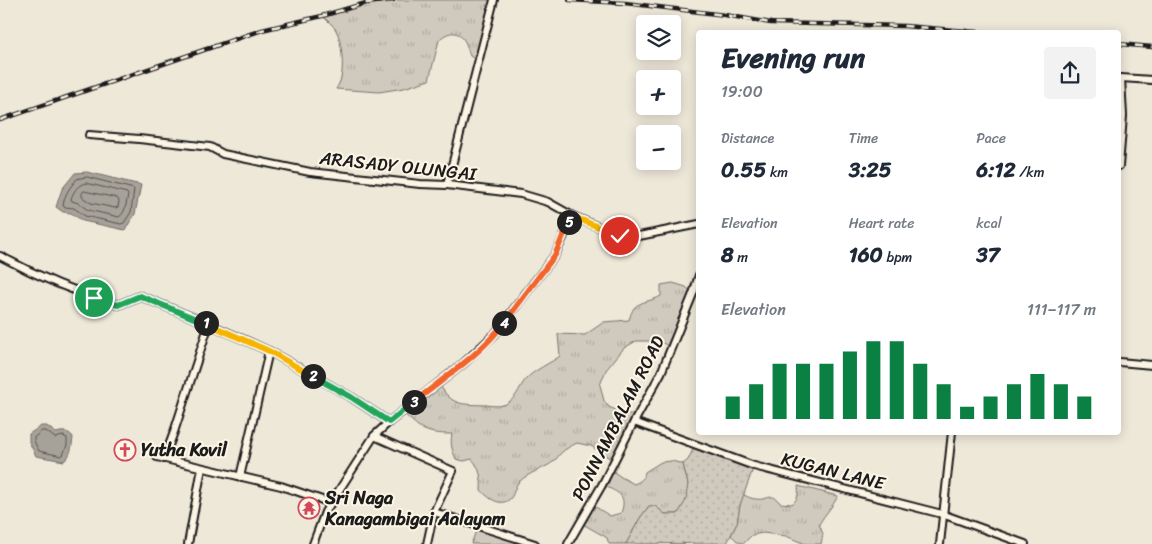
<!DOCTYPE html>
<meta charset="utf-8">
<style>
:root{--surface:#fff;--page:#f2f2f3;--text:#1f2937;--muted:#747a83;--accent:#0b8043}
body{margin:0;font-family:Sriracha,sans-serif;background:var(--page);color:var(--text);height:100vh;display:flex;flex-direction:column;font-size:19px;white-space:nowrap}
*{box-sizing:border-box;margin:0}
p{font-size:16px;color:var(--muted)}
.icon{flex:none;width:28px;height:28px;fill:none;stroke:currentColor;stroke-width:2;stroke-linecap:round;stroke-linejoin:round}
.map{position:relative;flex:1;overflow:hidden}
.details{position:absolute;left:696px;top:30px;width:425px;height:405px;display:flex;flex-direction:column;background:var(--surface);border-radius:5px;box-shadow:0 2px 12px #0003}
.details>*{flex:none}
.controls{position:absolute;left:636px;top:15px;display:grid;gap:10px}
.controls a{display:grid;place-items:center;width:45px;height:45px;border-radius:5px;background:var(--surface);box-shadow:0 2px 12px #0003;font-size:25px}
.pin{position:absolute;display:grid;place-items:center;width:42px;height:42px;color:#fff;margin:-21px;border:2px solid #fff;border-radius:50%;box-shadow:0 1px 5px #0007}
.km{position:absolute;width:25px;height:25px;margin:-12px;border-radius:50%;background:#222;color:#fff;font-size:14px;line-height:25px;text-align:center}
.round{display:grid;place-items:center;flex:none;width:52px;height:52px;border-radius:5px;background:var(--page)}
.head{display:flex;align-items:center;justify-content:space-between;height:85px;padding:0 25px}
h1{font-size:28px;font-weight:700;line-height:38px}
.stats{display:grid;grid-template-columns:repeat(3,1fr);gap:8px;height:85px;padding:5px 25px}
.stats div{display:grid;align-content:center}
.stats b{font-size:21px;font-weight:700}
.stats small{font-size:14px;font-weight:400}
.stats p{font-size:14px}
.chart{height:140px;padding:10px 25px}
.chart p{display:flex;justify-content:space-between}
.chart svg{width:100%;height:90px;margin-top:5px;stroke:var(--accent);stroke-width:6}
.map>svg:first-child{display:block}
.grass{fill:url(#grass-tufts);stroke:#76736c}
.park{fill:url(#park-dots);stroke:#76736c}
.water{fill:#a7a299;stroke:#6f6c67}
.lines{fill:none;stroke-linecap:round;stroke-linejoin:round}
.shore{stroke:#54524e;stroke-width:1}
.street-casing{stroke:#1c1c1c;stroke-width:10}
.street{stroke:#fcf5e5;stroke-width:6}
.rail-casing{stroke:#1c1c1c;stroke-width:4.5}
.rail{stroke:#fcf5e5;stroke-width:2.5;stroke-dasharray:8;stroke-linecap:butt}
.split-1-casing{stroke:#fff;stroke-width:10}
.split-2-casing{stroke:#fff;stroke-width:10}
.split-3-casing{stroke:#fff;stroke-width:10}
.split-4-casing{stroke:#fff;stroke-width:10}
.split-5-casing{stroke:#fff;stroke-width:10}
.split-6-casing{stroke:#fff;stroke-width:10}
.split-1{stroke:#22a559;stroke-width:6}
.split-2{stroke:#f5b400;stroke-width:6}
.split-3{stroke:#22a559;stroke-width:6}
.split-4{stroke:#f0652b;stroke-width:6}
.split-5{stroke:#f0652b;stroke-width:6}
.split-6{stroke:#f5b400;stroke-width:6}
.labels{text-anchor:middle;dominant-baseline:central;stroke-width:4;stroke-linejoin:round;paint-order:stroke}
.street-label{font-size:18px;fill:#1c1c1c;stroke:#fcf5e5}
.poi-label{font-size:18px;font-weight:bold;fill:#1c1c1c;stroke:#fcf5e5;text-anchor:start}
</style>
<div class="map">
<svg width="1152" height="544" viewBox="0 0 1152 544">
<defs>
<pattern id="grass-tufts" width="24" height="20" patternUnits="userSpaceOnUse" patternTransform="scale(1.25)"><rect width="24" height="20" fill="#cfcabd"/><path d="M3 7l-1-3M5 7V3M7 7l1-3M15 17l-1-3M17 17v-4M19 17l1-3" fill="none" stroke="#b1ada2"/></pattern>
<pattern id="park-dots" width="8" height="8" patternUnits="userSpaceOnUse" patternTransform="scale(1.25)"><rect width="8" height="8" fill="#cfcabd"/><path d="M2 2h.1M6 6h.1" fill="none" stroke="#b1ada2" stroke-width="1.8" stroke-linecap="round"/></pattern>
</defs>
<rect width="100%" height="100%" fill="#eee8d9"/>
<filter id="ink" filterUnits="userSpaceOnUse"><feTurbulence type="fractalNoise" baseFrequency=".02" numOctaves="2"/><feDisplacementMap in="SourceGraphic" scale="10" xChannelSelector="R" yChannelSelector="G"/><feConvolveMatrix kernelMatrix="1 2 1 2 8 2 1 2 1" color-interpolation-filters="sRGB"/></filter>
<g filter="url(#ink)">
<g class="grass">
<path d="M393,0H494L479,59H475L470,56C468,51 467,44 464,40C457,29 447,32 439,40L429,80L404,88L379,92L336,89C338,86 340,82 341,78C344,66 342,41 336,30C333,25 327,20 322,16L366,3Z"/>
<path d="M673,283L686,287L693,294L670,350L665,344L654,341H636L624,348L606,370L600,385L604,401L609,407L625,414H638L614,461L591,446L577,443C571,446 565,449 561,453C558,456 556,460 553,462C542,470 529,472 519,482C513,487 515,500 504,502C496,504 486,496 481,490C482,479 480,468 472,459L464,461L456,459C452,450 450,444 452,434C424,434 422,430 402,412L438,382C452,407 461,404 487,405C494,406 503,407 509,402C518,396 520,385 527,378C533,371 552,362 560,356L558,334L585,335L604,322L629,320C630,316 632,311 634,308C640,301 653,301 661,296V285Z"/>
<path d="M672,461L683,464L688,484L686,501L678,514H665L655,506H649L640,518L626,544H609L607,538L604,536L581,523L591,504L610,516L621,513C628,494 617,492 602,485L610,469L621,477L634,484C641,481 644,479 645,472L661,462Z"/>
<path d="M798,486L838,496C833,506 825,514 819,524L823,534L821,544H805L786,536L763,533L752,535L743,544L737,541L731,535L737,523L740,505L743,494C748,498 756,500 763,499C772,497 773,494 780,503L792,504C798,499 799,494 798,486Z"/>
<polygon points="478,526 535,544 471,544"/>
</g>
<polygon class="park" points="695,445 754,466 740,505 737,523 727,543 626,544 640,518 649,506 655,506 665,514 678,514 686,500 688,484 683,464 688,460"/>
<g class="water">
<polygon points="87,172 141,185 135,214 125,230 83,221 71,213 63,212 56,207 62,189 75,173"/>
<path d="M41,426H47L56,433C63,431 69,431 73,437C72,446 71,456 64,461L36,456L29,442V434Z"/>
</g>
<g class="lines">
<g class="shore">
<path d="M87,177L134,189L131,212L124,223L121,224L85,216L74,208L65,207L63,206C64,195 70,187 77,179Z"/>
<path d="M86,183L127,193L128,195C126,203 126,212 119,217L88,210L78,203L72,201L71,199C73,192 78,184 86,183Z"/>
<polygon points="84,191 117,198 119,201 118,207 115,208 91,203 82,197 82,194"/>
<polygon points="42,431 46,431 55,438 63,436 67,438 67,445 63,455 61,456 39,451 34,441 34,438"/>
</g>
<g class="street-casing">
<g id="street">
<polyline points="1119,80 1121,78 1152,80"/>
<polyline points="89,135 139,139 210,147 223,154 310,172 420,184 447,185 521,194 548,202 573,216 620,236 639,236 699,224"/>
<polyline points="1119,166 1123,116 1121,78"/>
<polyline points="447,185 494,0"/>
<path d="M0,256C37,276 77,293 118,305L140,296L209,324L269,351L351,397L389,422"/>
<polyline points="1119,362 1152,365"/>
<polyline points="634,422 754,466 942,514 1025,544"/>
<polyline points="374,436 453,471 434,512 535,544"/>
<polyline points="157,457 281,486 331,503"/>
<polyline points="164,459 174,432 209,324"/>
<polyline points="240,477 269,351"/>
<polyline points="188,544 202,468"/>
<polyline points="313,544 325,512 374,436 389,422 464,363 495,334 555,255 573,216"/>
<polyline points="427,544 434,512"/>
<polyline points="568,544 602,485 634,422 661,373 693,294 699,275"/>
<polyline points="940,544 952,432"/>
</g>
</g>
<use href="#street" class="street"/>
<g class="rail-casing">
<g id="rail">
<polyline points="569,0 625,3 725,15 771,23 905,26 978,32"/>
<polyline points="1119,44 1152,47"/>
<polyline points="0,120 262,30 322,16 366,3 393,0"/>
</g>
</g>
<use href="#rail" class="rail"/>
</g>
</g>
<g class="lines" filter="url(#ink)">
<g class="split-1-casing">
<polyline id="split-1" points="94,298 118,305 140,296 206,323"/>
</g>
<g class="split-2-casing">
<polyline id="split-2" points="206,323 269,351 313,376"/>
</g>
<g class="split-3-casing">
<polyline id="split-3" points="313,376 351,397 389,422 414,402"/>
</g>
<g class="split-4-casing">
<path id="split-4" d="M414,402C445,377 480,355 504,323"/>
</g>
<g class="split-5-casing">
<polyline id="split-5" points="504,323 555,255 569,222"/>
</g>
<g class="split-6-casing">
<polyline id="split-6" points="569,222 572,216 620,236"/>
</g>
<use href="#split-1" class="split-1"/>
<use href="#split-2" class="split-2"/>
<use href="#split-3" class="split-3"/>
<use href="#split-4" class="split-4"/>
<use href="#split-5" class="split-5"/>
<use href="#split-6" class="split-6"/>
</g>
<defs>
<g id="church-ring" transform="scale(1.125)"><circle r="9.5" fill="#fcf5e5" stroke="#d1495b" stroke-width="1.5"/><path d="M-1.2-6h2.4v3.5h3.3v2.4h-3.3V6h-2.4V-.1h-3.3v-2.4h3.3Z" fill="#d1495b"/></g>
<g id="temple-ring" transform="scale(1.125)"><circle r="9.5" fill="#fcf5e5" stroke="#d1495b" stroke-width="1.5"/><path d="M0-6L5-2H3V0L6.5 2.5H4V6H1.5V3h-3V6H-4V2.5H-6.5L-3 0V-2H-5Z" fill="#d1495b"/></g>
</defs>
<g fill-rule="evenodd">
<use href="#church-ring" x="125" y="450"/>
<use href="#temple-ring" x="309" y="508"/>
</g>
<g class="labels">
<g class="street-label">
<text transform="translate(398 166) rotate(6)">ARASADY OLUNGAI</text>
<text transform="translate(618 418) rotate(-63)">PONNAMBALAM ROAD</text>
<text transform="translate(833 471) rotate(14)">KUGAN LANE</text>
</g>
<g class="poi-label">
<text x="141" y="450">Yutha Kovil</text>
<text x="325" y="498">Sri Naga<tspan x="325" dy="21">Kanagambigai Aalayam</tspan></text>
</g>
</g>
</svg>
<div class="controls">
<a><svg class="icon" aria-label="layers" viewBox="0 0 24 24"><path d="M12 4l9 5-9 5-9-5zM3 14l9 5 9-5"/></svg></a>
<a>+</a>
<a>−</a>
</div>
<div class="pin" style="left:94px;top:298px;background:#1e9e55"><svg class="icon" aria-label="arrive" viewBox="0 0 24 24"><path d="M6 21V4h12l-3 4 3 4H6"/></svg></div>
<div class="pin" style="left:620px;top:236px;background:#d93025"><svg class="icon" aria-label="check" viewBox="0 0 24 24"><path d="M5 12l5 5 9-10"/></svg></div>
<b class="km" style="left:206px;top:323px">1</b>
<b class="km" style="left:313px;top:376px">2</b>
<b class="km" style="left:414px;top:402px">3</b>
<b class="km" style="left:504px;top:323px">4</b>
<b class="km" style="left:569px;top:222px">5</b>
<section class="details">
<div class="head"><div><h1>Evening run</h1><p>19:00</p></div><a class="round"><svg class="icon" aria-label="share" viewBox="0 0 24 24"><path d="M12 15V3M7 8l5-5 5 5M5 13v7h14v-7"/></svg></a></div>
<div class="stats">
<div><p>Distance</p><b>0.55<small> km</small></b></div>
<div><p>Time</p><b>3:25</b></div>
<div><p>Pace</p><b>6:12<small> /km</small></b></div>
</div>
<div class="stats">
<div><p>Elevation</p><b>8<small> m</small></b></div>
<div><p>Heart rate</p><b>160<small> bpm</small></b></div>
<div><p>kcal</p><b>37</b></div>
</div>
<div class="chart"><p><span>Elevation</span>111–117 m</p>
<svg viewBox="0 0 160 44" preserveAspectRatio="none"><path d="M5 44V33M15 44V27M25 44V17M35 44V17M45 44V17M55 44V11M65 44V6M75 44V6M85 44V17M95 44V27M105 44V38M115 44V33M125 44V27M135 44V22M145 44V27M155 44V33"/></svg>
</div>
</section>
</div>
